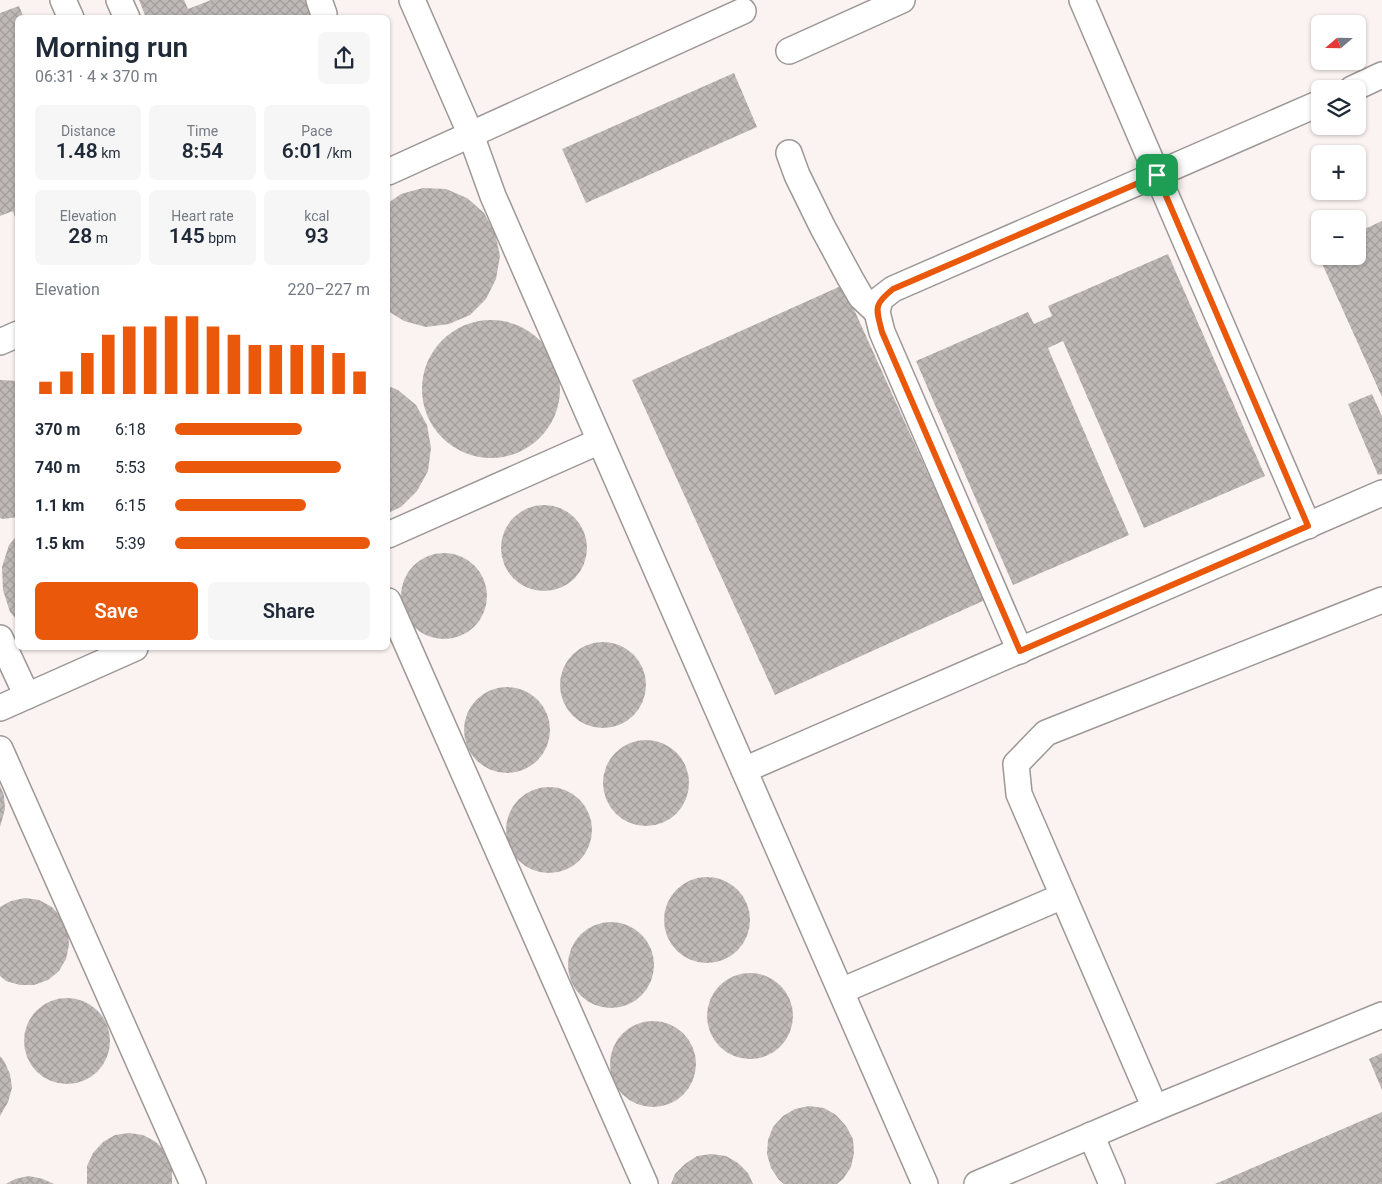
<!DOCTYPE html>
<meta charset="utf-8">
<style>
:root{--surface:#fff;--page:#f6f6f7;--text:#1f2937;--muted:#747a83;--accent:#ea580c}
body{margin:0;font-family:Roboto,sans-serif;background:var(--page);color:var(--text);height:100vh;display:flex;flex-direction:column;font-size:19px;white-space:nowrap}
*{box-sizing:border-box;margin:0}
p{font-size:16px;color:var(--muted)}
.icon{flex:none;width:28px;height:28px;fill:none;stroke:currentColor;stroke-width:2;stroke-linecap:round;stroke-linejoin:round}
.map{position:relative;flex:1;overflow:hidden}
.sheet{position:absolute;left:15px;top:15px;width:375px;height:635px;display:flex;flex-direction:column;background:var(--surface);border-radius:8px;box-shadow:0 1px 4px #0004}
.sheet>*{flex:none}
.needle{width:32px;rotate:250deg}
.buttons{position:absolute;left:1311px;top:15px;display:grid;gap:10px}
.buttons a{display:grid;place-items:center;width:55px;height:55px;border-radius:8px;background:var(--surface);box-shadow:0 1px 4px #0004;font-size:25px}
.pin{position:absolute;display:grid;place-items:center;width:42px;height:42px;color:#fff;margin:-21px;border-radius:10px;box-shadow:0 2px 8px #0006}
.round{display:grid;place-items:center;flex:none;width:52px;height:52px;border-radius:8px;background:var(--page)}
.overview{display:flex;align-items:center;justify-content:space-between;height:85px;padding:0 20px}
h1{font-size:28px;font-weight:600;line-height:38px}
.metrics{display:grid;grid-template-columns:repeat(3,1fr);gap:8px;height:85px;padding:5px 20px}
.metrics div{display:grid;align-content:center;border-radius:8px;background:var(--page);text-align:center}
.metrics b{font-size:21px;font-weight:600}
.metrics small{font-size:14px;font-weight:400}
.metrics p{font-size:14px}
.chart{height:140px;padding:10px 20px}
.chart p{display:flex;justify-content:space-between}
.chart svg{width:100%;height:90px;margin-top:5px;stroke:var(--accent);stroke-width:6}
.action{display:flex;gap:10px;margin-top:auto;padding:10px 20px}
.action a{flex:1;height:58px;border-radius:8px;background:var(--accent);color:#fff;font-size:20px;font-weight:600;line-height:58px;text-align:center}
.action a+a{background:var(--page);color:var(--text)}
ul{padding:0 20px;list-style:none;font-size:16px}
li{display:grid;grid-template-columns:80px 60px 1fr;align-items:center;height:38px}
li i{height:12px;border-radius:6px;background:var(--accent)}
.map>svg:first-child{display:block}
.building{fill:url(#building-cross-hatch)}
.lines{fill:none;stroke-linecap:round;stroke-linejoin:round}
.minor-casing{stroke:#9d9896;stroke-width:28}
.minor{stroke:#fff;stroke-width:25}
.route-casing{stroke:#fff;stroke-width:10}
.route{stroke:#ea580c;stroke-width:6}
</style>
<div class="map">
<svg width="1382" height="1184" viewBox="0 0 1382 1184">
<defs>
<pattern id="building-cross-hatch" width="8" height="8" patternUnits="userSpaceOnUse" patternTransform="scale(1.25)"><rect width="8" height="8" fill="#beb8b6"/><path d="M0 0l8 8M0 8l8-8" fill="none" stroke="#a39e9c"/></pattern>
</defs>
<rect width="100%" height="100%" fill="#faf3f1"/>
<g class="building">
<polygon points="139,0 184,0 188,9 211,0 312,0 319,18 146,18"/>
<polygon points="19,6 24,18 18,18 17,223 13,211 0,216 0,13"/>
<polygon points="734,73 757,127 586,203 562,149"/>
<polygon points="423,188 446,189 467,198 484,213 495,233 500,256 496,279 486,299 470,315 449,324 426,327 404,321 388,311 388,203 401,194"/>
<polygon points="1382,221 1382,397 1316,250 1320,249 1320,256 1358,256 1358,232"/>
<polygon points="1168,254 1265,476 1144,528 1063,341 1048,348 1129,535 1013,585 916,361 1028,312 1034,324 1052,316 1048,306"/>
<polygon points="843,285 985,600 775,695 632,380"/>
<circle cx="491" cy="389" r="69"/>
<polygon points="0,380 18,381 18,517 3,519 0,518"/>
<polygon points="388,386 398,390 416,405 427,425 431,448 428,471 417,491 401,507 388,513"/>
<polygon points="1372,394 1382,416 1382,474 1378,475 1348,404"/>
<circle cx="544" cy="548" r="43"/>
<polygon points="18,534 18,621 10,612 3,590 2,567 9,545"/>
<circle cx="444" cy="596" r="43"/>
<circle cx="603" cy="685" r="43"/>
<circle cx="507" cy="730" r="43"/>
<circle cx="646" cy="783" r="43"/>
<polygon points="0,786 4,795 5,809 0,827"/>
<circle cx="549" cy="830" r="43"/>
<circle cx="707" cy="920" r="43"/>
<polygon points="25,898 39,900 52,907 62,918 68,931 69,945 66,959 59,971 48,980 34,985 20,985 6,981 0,976 0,907 11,901"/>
<circle cx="611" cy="965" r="43"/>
<circle cx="750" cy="1016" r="43"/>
<circle cx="67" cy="1041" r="43"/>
<circle cx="653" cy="1064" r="43"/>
<polygon points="1382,1053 1382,1090 1369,1059"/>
<polygon points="0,1056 4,1061 10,1074 12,1088 8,1102 0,1116"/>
<polygon points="809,1106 824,1108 836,1115 846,1126 853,1139 854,1153 851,1167 843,1179 837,1184 784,1184 779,1180 771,1168 767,1154 768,1140 773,1127 783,1116 795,1109"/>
<polygon points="1382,1112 1382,1184 1215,1184"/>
<polygon points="129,1133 143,1135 156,1142 166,1152 172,1165 172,1184 87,1184 87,1166 93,1153 103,1142 115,1135"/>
<polygon points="711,1154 726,1156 738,1163 748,1173 753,1184 671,1184 675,1174 685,1164 697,1156"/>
<polygon points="29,1176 43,1179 54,1184 6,1184 15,1179"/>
</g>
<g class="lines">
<g class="minor-casing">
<g id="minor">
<polyline points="63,0 71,18"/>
<polyline points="119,0 127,18"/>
<polyline points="319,0 324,14 323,18"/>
<polyline points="412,0 471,135 493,196 925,1184"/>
<polyline points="1082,0 1308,526"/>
<polyline points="789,51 902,0"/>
<polyline points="1352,89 1382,75"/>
<polyline points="789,153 797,175 822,226 850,278 861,297 877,312"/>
<polyline points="388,172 743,11"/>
<polyline points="0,342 18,334"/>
<polyline points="388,535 600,441"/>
<polyline points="388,601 645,1184"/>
<polyline points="0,638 27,696"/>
<polyline points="1020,651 882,332 877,312 880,299 893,289 1320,103"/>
<polyline points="0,708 135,648"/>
<polyline points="0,749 193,1184"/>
<polyline points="744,770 1382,493"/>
<polyline points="841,991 1063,896"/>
<polyline points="1155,1108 1019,794 1016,764 1046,733 1382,600"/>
<polyline points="1091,1135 1112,1184"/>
<polyline points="977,1184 1155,1108 1382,1015"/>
</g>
</g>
<use href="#minor" class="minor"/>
</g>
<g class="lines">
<g class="route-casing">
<path id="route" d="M1157,175L1308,526L1020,651L882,332C876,308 873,305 893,289Z"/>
</g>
<use href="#route" class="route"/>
</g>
</svg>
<div class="buttons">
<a><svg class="needle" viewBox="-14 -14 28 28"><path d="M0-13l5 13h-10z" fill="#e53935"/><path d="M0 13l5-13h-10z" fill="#747a83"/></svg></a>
<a><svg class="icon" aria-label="layers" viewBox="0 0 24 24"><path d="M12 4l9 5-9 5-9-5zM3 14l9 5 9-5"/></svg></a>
<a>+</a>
<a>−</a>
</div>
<div class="pin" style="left:1157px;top:175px;background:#1e9e55"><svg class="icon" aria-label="arrive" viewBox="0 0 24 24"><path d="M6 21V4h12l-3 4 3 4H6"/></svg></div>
<section class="sheet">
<div class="overview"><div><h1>Morning run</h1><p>06:31 · 4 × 370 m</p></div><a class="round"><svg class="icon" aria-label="share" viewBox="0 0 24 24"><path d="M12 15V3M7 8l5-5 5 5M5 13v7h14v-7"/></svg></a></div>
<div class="metrics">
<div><p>Distance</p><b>1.48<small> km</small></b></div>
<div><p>Time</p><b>8:54</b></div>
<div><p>Pace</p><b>6:01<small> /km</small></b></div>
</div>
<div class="metrics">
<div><p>Elevation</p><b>28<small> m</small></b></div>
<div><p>Heart rate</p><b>145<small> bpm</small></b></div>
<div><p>kcal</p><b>93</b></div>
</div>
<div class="chart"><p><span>Elevation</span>220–227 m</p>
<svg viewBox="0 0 160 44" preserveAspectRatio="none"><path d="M5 44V38M15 44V33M25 44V24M35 44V15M45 44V11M55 44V11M65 44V6M75 44V6M85 44V11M95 44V15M105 44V20M115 44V20M125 44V20M135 44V20M145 44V24M155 44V33"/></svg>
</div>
<ul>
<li><b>370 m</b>6:18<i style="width:65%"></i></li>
<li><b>740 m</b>5:53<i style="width:85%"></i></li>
<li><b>1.1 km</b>6:15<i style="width:67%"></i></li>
<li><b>1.5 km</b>5:39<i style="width:100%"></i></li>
</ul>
<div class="action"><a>Save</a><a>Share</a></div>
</section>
</div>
